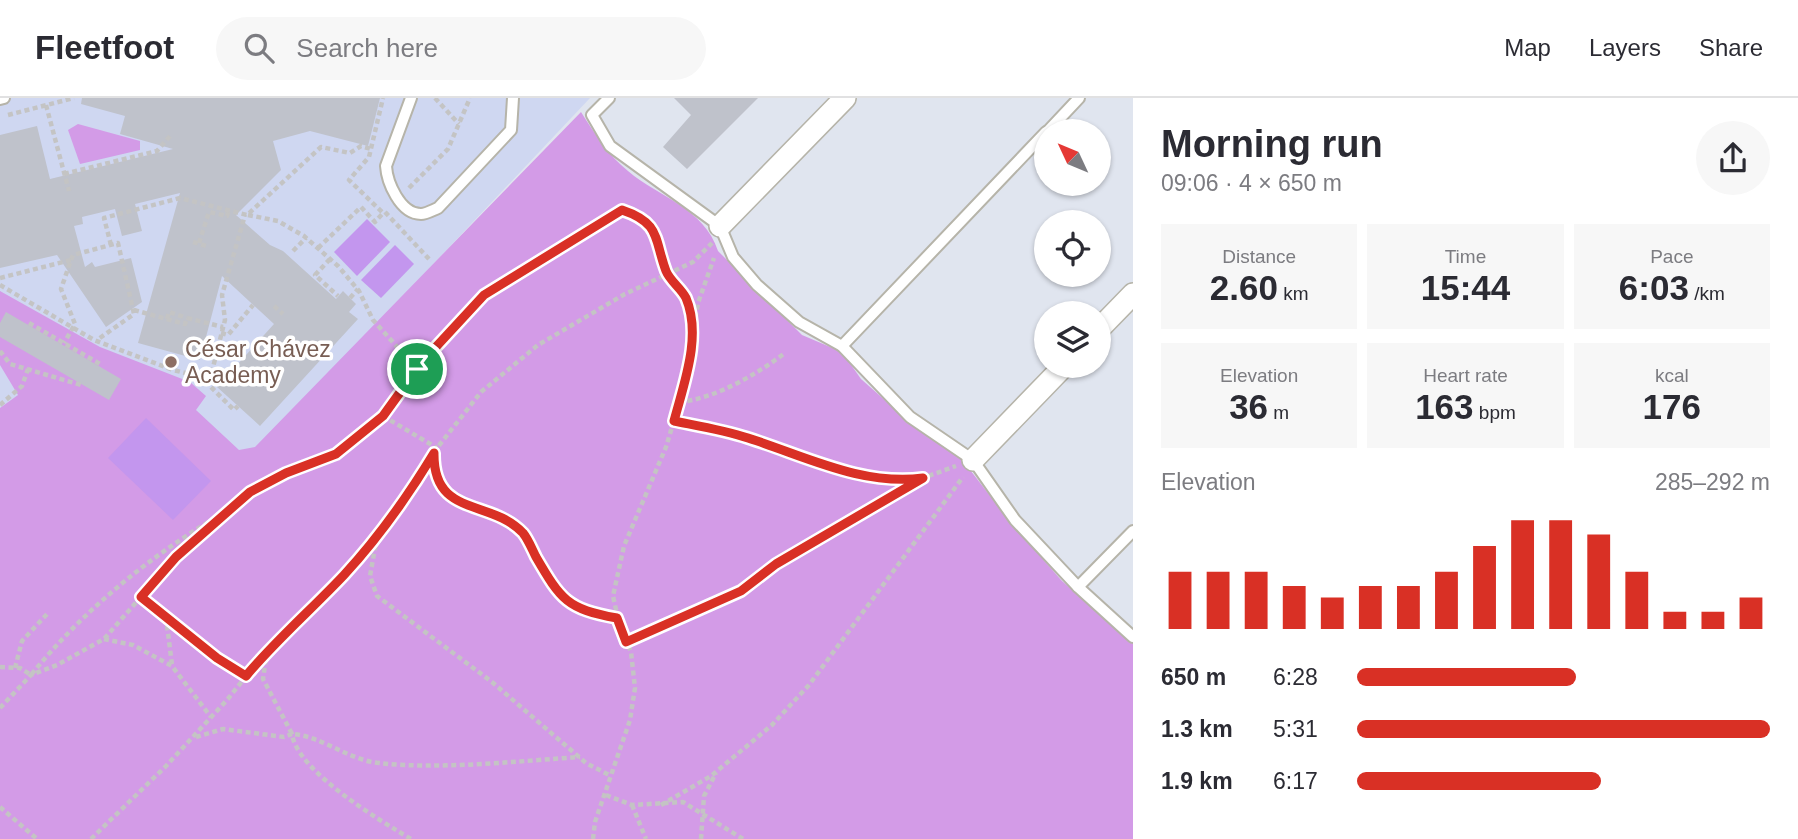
<!DOCTYPE html>
<meta charset="utf-8">
<style>
:root{--surface:#fff;--page:#f7f7f7;--text:#2b2b33;--muted:#7c7c81;--line:#e1e1e2;--accent:#d93025}
body{margin:0;font-family:Helvetica,sans-serif;background:var(--page);color:var(--text);height:100vh;display:flex;flex-direction:column;font-size:26px;white-space:nowrap}
*{box-sizing:border-box;margin:0}
p{font-size:23px;color:var(--muted)}
.icon{flex:none;width:38px;height:38px;fill:none;stroke:currentColor;stroke-width:2;stroke-linecap:round;stroke-linejoin:round}
.map{position:relative;flex:1;overflow:hidden}
.side{display:flex;flex-direction:column;background:var(--surface);width:665px}
.side>*{flex:none}
.needle{width:46px;rotate:314deg}
.fabs{position:absolute;left:1034px;top:21px;display:grid;gap:14px}
.fabs a{display:grid;place-items:center;width:77px;height:77px;border-radius:50%;background:var(--surface);box-shadow:0 2px 5px #0004;font-size:35px}
.pin{position:absolute;display:grid;place-items:center;width:60px;height:60px;color:#fff;margin:-30px;border:4px solid #fff;border-radius:50%;box-shadow:0 2px 7px #0007}
.round{display:grid;place-items:center;flex:none;width:74px;height:74px;border-radius:37px;background:var(--page)}
.headline{display:flex;align-items:center;justify-content:space-between;height:119px;padding:0 28px}
h1{font-size:38px;font-weight:800;line-height:52px}
.metrics{display:grid;grid-template-columns:repeat(3,1fr);gap:10px;height:119px;padding:7px 28px}
.metrics div{display:grid;align-content:center;border-radius:0px;background:var(--page);text-align:center}
.metrics b{font-size:35px;font-weight:800}
.metrics small{font-size:19px;font-weight:400}
.metrics p{font-size:19px}
.chart{height:196px;padding:14px 28px}
.chart p{display:flex;justify-content:space-between}
.chart svg{width:100%;height:126px;margin-top:7px;stroke:var(--accent);stroke-width:6}
ul{padding:0 28px;list-style:none;font-size:23px}
li{display:grid;grid-template-columns:112px 84px 1fr;align-items:center;height:52px}
li i{height:18px;border-radius:9px;background:var(--accent)}
header{display:flex;align-items:center;gap:42px;box-sizing:border-box;height:98px;padding:0 35px;background:var(--surface);border-bottom:2px solid var(--line)}
header strong{font-size:33px}
nav{display:flex;gap:38px;margin-inline-start:auto;font-size:24px}
.search{width:490px;height:63px;background:var(--page);display:flex;align-items:center;gap:18px;box-sizing:border-box;padding:0 24px;border-radius:38px;color:var(--muted);font-size:26px}
main{display:flex;flex:1;min-height:0}
.map>svg:first-child{display:block}
.education{fill:#cfd7f1}
.green{fill:#d39be7}
.pitch{fill:#c396ee}
.building{fill:#bfc2cb}
.lines{fill:none;stroke-linecap:round;stroke-linejoin:round}
.service-casing{stroke:#b6b4a9;stroke-width:14}
.minor-casing{stroke:#b6b4a9;stroke-width:24}
.path{stroke:#c4c4c4;stroke-width:4.5;stroke-dasharray:5 3.5;stroke-linecap:butt}
.service{stroke:#fff;stroke-width:10}
.minor{stroke:#fff;stroke-width:21}
.route-casing{stroke:#fff;stroke-width:14}
.route{stroke:#d93025;stroke-width:9}
.education-dot{fill:#8d6e63;stroke:#fff;stroke-width:2.5}
.labels{text-anchor:middle;dominant-baseline:central;stroke-width:7;stroke-linejoin:round;paint-order:stroke}
.education-label{font-size:23px;fill:#785e54;stroke:#fff;text-anchor:start}
</style>
<header>
<strong>Fleetfoot</strong>
<div class="search"><svg class="icon" aria-label="search" viewBox="0 0 24 24"><circle cx="10" cy="10" r="6"/><path d="M15 15l6 6"/></svg>Search here</div>
<nav><a>Map</a><a>Layers</a><a>Share</a></nav>
</header>
<main>
<div class="map">
<svg width="1133" height="741" viewBox="0 0 1133 741">
<rect width="100%" height="100%" fill="#e0e5ef"/>
<polygon class="education" points="0,0 590,0 240,371 0,378"/>
<g class="green">
<path d="M581,14C595,36 608,57 628,73C660,100 704,110 718,153L802,237L842,254L861,281L921,334L960,359L1012,426L1062,483L1133,545V741H0V310L18,297L0,267V193L100,249L190,284L206,298L196,312L239,352L255,349Z"/>
<polygon points="78,26 140,43 140,52 80,66 68,32"/>
</g>
<g class="pitch">
<polygon points="367,121 390,144 357,178 334,154"/>
<polygon points="395,147 414,166 381,200 361,182"/>
<polygon points="146,320 211,383 173,422 108,360"/>
</g>
<g class="building">
<polygon points="82,0 380,0 368,48 310,33 273,43 281,72 236,117 270,147 283,153 336,201 343,193 356,206 349,214 358,221 260,328 217,289 274,226 222,178 200,262 138,245 180,95 135,106 142,133 122,138 115,111 82,119 83,126 74,128 85,169 92,164 95,169 131,160 142,204 106,229 57,157 0,170 0,37 37,28 50,81 173,51 120,36 125,18 81,6"/>
<polygon points="674,0 758,0 687,71 663,49 691,17"/>
<polygon points="6,214 121,281 109,302 0,239 0,225"/>
</g>
<g class="lines">
<g class="service-casing">
<g id="service">
<path d="M411,0L386,68C387,84 400,116 421,116C426,116 433,112 438,110L511,32L513,0"/>
<polyline points="609,0 592,17 610,48 720,128 733,159 757,187 799,224 842,248 910,319 973,362 1015,422 1078,489 1133,539"/>
<polyline points="0,1 4,0"/>
<polyline points="1048,33 1079,0"/>
<polyline points="842,248 1046,34"/>
<polyline points="1078,489 1133,433"/>
</g>
</g>
<g class="minor-casing">
<g id="minor">
<polyline points="720,128 845,0"/>
<polyline points="1099,231 1133,196"/>
<polyline points="973,362 1064,268"/>
</g>
</g>
<g class="path">
<polyline points="435,0 459,26"/>
<polyline points="46,7 69,93"/>
<polyline points="8,17 74,0"/>
<polyline points="64,76 157,53 170,38"/>
<polyline points="409,90 448,51 470,0"/>
<polyline points="385,114 429,161"/>
<polyline points="248,117 278,123 304,138 338,168 359,193 373,222 417,271"/>
<polyline points="193,144 206,148"/>
<polyline points="199,145 209,114 227,118 228,114"/>
<polyline points="111,147 104,120 180,100 247,117 321,49 350,55 361,48 371,51"/>
<polyline points="318,150 361,109 375,124 383,115 349,82 369,59 383,0"/>
<polyline points="293,153 306,140"/>
<polyline points="330,161 315,177 338,198"/>
<polyline points="71,162 73,157 118,145 134,216 97,242"/>
<polyline points="0,180 71,162 61,191 75,226 64,245"/>
<polyline points="0,187 94,242 173,272 210,281 225,222 222,197 245,117"/>
<polyline points="350,200 358,191"/>
<polyline points="274,208 283,216"/>
<polyline points="134,212 185,226 187,220 223,229"/>
<polyline points="167,221 169,214 187,220"/>
<polyline points="29,225 100,266"/>
<polyline points="221,235 228,237 253,207"/>
<polyline points="0,253 10,266 81,287"/>
<polyline points="210,281 210,288 234,312 238,308"/>
<path d="M679,304C715,301 757,276 785,255"/>
<polyline points="0,307 22,288 28,271"/>
<polyline points="383,318 437,350"/>
<polyline points="674,323 745,339 870,379 897,383 923,380 956,368"/>
<path d="M434,356C433,420 493,401 523,436C528,442 532,452 536,459C561,502 567,511 617,520"/>
<polyline points="377,439 370,478 377,498 492,584 586,665 611,678"/>
<polyline points="141,499 217,560 246,578"/>
<polyline points="166,519 172,567"/>
<polyline points="104,541 133,547 172,568 211,619"/>
<polyline points="626,543 741,493 776,466 919,383"/>
<path d="M267,553L263,581L292,636C322,638 348,662 379,665C438,672 519,663 580,659"/>
<path d="M0,569L20,570L31,577C82,514 146,461 215,420"/>
<polyline points="15,570 22,543 48,515"/>
<polyline points="0,610 31,577 57,567 104,541 176,459 250,394 286,375 336,356 383,318 422,264 484,197 622,112 641,118 657,136 666,175 686,200 693,236"/>
<path d="M196,639L223,631L284,639L292,636C297,673 379,722 411,741"/>
<polyline points="606,697 632,707 683,704 743,741"/>
<polyline points="632,707 646,741"/>
<polyline points="661,707 711,678 772,627 809,587 963,379"/>
<polyline points="0,709 37,741"/>
<polyline points="91,741 166,668 227,602 263,557 345,476 405,403 437,350 481,294 538,247 625,196 693,164 712,145"/>
<polyline points="593,741 595,724 630,622 635,590 631,554 619,525 613,498 624,448 666,349 685,286 698,205 714,160"/>
<polyline points="701,741 704,698 716,675"/>
</g>
<use href="#service" class="service"/>
<use href="#minor" class="minor"/>
</g>
<g class="lines">
<g class="route-casing">
<path id="route" d="M622,112C661,125 654,141 666,173C670,183 681,190 686,200C702,238 684,285 674,323C699,328 724,332 748,340C805,358 862,388 923,380L776,466L741,493L626,544L617,520C567,511 561,502 536,459C532,451 528,441 523,435C490,400 433,420 434,355C408,398 379,439 344,477C312,511 276,542 246,578L217,560L141,499L176,459L250,394L286,375L336,356L383,318L422,264L484,197Z"/>
</g>
<use href="#route" class="route"/>
</g>
<circle class="education-dot" cx="171" cy="264" r="7"/>
<g class="labels">
<g class="education-label">
<text x="185" y="251">César Chávez<tspan x="185" dy="26">Academy</tspan></text>
</g>
</g>
</svg>
<div class="fabs">
<a><svg class="needle" viewBox="-14 -14 28 28"><path d="M0-13l5 13h-10z" fill="#e53935"/><path d="M0 13l5-13h-10z" fill="#7c7c81"/></svg></a>
<a><svg class="icon" aria-label="locate" viewBox="0 0 24 24"><circle cx="12" cy="12" r="6"/><path d="M12 2v4M12 18v4M2 12h4M18 12h4"/></svg></a>
<a><svg class="icon" aria-label="layers" viewBox="0 0 24 24"><path d="M12 4l9 5-9 5-9-5zM3 14l9 5 9-5"/></svg></a>
</div>
<div class="pin" style="left:417px;top:271px;background:#1e9e55"><svg class="icon" aria-label="arrive" viewBox="0 0 24 24"><path d="M6 21V4h12l-3 4 3 4H6"/></svg></div>
</div>
<section class="side">
<div class="headline"><div><h1>Morning run</h1><p>09:06 · 4 × 650 m</p></div><a class="round"><svg class="icon" aria-label="share" viewBox="0 0 24 24"><path d="M12 15V3M7 8l5-5 5 5M5 13v7h14v-7"/></svg></a></div>
<div class="metrics">
<div><p>Distance</p><b>2.60<small> km</small></b></div>
<div><p>Time</p><b>15:44</b></div>
<div><p>Pace</p><b>6:03<small> /km</small></b></div>
</div>
<div class="metrics">
<div><p>Elevation</p><b>36<small> m</small></b></div>
<div><p>Heart rate</p><b>163<small> bpm</small></b></div>
<div><p>kcal</p><b>176</b></div>
</div>
<div class="chart"><p><span>Elevation</span>285–292 m</p>
<svg viewBox="0 0 160 44" preserveAspectRatio="none"><path d="M5 44V24M15 44V24M25 44V24M35 44V29M45 44V33M55 44V29M65 44V29M75 44V24M85 44V15M95 44V6M105 44V6M115 44V11M125 44V24M135 44V38M145 44V38M155 44V33"/></svg>
</div>
<ul>
<li><b>650 m</b>6:28<i style="width:53%"></i></li>
<li><b>1.3 km</b>5:31<i style="width:100%"></i></li>
<li><b>1.9 km</b>6:17<i style="width:59%"></i></li>
</ul>
</section>
</main>
